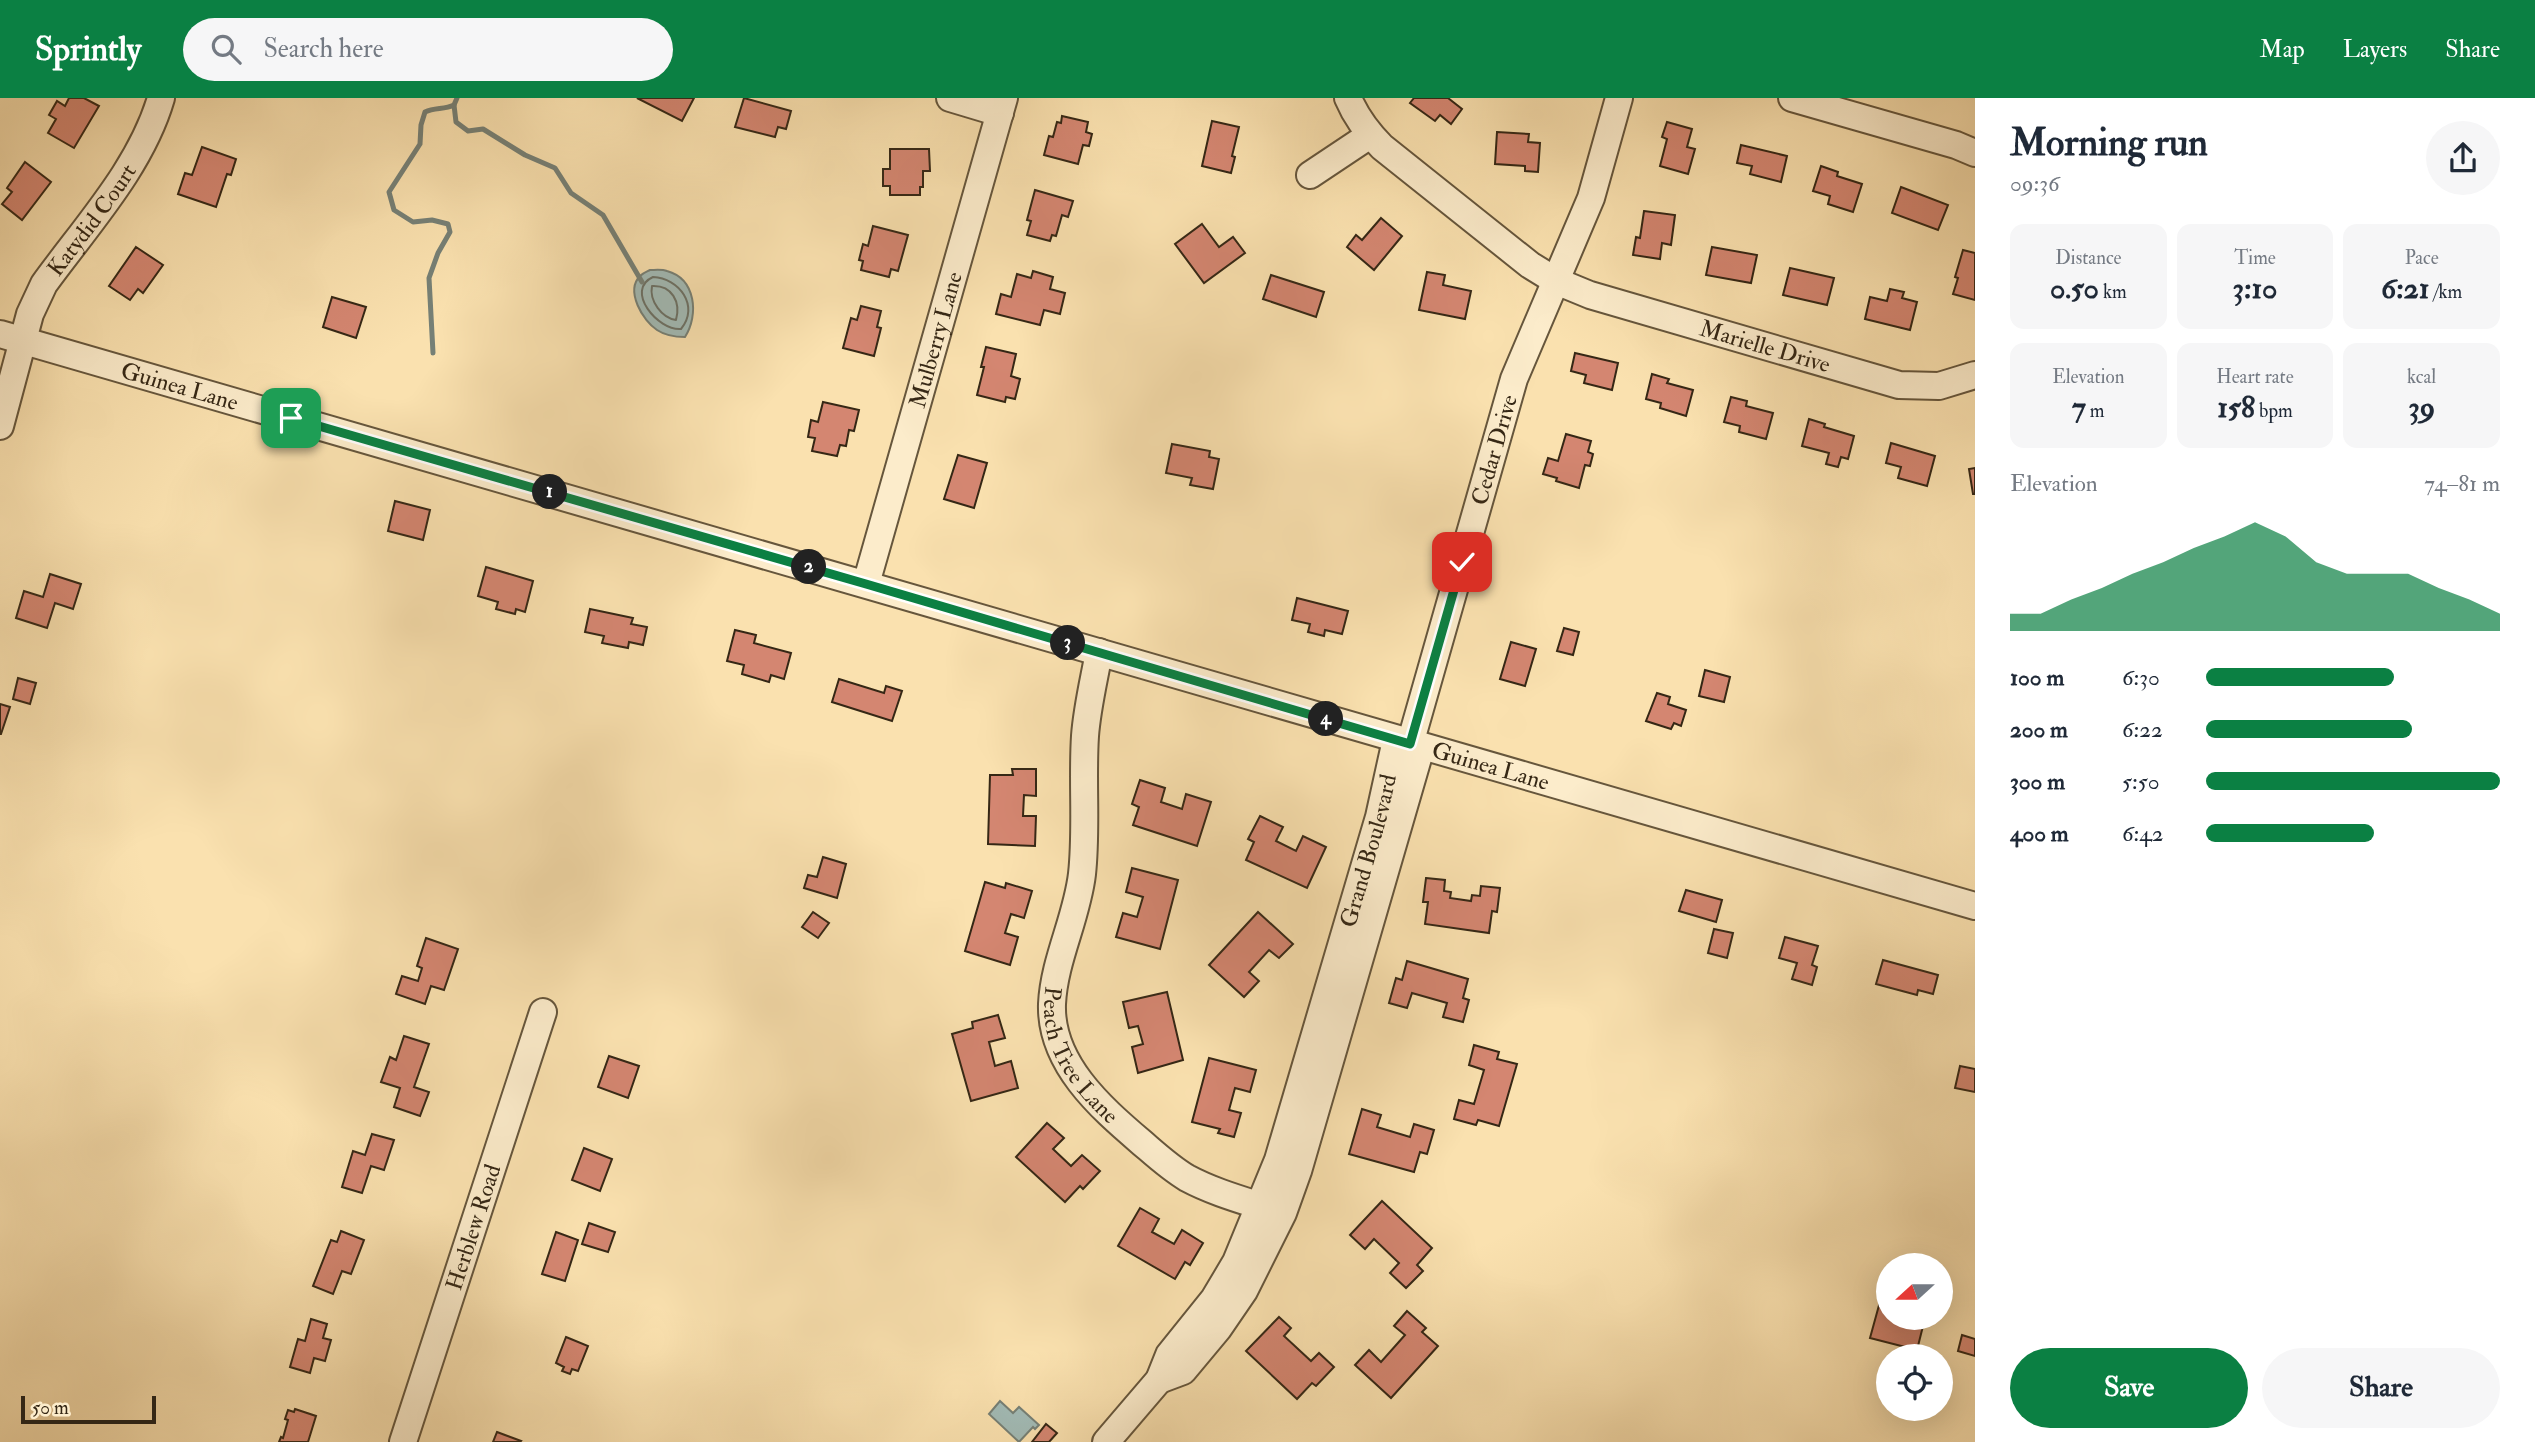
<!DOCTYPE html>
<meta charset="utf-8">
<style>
:root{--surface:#fff;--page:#f6f6f7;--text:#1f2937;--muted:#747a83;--accent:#0b8043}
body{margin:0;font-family:"IM FELL Double Pica",serif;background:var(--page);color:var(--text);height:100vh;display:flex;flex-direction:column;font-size:26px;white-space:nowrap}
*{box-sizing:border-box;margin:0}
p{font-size:23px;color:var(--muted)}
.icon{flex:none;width:38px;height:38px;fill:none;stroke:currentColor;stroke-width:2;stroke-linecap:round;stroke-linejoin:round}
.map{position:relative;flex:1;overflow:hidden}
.details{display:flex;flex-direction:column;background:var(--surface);width:560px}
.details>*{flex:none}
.needle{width:46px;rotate:249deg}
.buttons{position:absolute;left:1876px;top:1155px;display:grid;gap:14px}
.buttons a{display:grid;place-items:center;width:77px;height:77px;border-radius:50%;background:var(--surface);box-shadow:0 7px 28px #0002;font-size:35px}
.scale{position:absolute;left:21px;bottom:18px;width:135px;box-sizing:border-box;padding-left:7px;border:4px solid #352715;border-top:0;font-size:19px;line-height:24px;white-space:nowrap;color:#352715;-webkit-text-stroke:5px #fceccb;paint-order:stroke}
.pin{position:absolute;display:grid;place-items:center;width:60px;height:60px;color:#fff;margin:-30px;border-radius:14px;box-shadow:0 4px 10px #0006}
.km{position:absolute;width:35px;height:35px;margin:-18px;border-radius:50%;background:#222;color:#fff;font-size:19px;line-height:35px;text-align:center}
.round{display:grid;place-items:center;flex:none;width:74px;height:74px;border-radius:37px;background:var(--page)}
.summary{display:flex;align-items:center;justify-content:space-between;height:119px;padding:0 35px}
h1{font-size:38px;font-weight:800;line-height:52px}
.figures{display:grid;grid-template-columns:repeat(3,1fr);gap:10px;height:119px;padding:7px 35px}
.figures div{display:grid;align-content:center;border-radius:14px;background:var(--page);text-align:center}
.figures b{font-size:30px;font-weight:800}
.figures small{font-size:19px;font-weight:400}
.figures p{font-size:19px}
.chart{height:196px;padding:14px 35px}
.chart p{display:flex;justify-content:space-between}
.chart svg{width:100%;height:126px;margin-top:7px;fill:var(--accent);opacity:.7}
.button{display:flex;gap:14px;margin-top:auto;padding:14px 35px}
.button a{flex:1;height:80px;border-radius:42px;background:var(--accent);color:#fff;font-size:28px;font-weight:800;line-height:80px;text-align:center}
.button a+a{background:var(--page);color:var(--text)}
ul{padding:0 35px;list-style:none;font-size:23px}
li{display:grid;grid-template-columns:112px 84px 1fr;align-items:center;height:52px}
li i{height:18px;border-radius:9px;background:var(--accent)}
header{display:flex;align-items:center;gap:42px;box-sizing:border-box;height:98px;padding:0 35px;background:var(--accent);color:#fff}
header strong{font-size:33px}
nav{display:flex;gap:38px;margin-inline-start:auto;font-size:24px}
.search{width:490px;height:63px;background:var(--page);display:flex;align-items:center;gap:18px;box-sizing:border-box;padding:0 24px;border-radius:38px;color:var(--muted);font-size:26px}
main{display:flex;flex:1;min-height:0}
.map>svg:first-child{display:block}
.water{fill:#a2bbb6;stroke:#768076;stroke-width:2}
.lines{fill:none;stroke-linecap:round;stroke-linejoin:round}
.shore{stroke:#6c7166;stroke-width:2}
.stream{stroke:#768076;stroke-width:5}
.building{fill:#d48671;stroke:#352715;stroke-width:2}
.minor-casing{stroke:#66563c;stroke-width:30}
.minor{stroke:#fceccb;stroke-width:26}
.route-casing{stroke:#fff;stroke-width:14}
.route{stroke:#0b8043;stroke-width:9}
.labels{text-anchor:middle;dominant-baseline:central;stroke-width:5;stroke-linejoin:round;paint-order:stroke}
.street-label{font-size:23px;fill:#352715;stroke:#fceccb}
</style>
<header>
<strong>Sprintly</strong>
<div class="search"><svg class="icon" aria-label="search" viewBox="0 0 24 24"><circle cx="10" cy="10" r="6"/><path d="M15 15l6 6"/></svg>Search here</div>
<nav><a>Map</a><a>Layers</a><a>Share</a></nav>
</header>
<main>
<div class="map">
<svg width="1975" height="1344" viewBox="0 0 1975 1344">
<rect width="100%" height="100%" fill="#fae1af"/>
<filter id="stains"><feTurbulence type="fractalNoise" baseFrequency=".00286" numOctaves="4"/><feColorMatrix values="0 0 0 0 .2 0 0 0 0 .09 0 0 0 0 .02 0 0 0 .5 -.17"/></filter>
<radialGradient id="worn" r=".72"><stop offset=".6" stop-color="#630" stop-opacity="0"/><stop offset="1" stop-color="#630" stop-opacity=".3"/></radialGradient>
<g class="water">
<path d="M650,172C655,172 662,171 667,173C696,181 699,217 685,239C675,239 666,238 657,232C643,223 625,193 640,178C643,175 646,174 650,172Z"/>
<polygon points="1000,1303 1013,1315 1019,1309 1039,1327 1035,1331 1033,1329 1019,1344 989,1316"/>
</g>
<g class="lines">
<g class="shore">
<path d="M653,179C679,180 700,208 681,231C658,233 624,192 653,179Z"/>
<path d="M652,188C672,187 681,204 676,222C662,220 649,203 652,188Z"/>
</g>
<g class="stream">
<polyline points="454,7 456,24 468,33 483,31 525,57 555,70 571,95 603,117 642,184"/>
<path d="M433,255L429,180L438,155L450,134L448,126L432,122L413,124L394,112L389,94L420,46L421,27L425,14C435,9 444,12 454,7L457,0"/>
</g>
</g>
<g class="building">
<polygon points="69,0 84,0 99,8 74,50 48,35 56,21 49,17 57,3 65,8"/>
<polygon points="637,0 694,0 682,23"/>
<polygon points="744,0 791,13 786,31 778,29 775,39 735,29"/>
<polygon points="1414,0 1448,0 1462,11 1451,26 1440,17 1435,23 1410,5"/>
<polygon points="1062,18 1088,24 1086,34 1092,36 1089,48 1083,47 1078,66 1044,57 1049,38 1053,39 1057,24 1061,25"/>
<polygon points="1212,23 1239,29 1232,58 1235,59 1231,75 1202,68"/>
<polygon points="1667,24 1692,31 1687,49 1695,51 1688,76 1660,68 1667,41 1662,39"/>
<polygon points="1497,34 1529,36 1528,44 1540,45 1538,74 1525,73 1525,68 1495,66"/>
<polygon points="1741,47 1787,58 1781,84 1750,76 1752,68 1737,65"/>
<polygon points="202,49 236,61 231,77 227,76 216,109 178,96 185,75 192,77"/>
<polygon points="890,51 929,51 930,73 923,73 923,89 920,89 920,97 890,97 890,88 883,88 883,71 890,71"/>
<polygon points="25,64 51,84 22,122 2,106 12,94 7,90"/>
<polygon points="1821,68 1838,74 1837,78 1862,86 1853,114 1828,106 1830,98 1813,93"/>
<polygon points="1901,89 1948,107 1938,132 1892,115"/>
<polygon points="1035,92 1073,103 1068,119 1062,117 1056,138 1052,137 1050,143 1027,137 1031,123 1027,122"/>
<polygon points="1644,113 1675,117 1671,147 1662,145 1660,161 1633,157 1636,139 1640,140"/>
<polygon points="1381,120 1402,138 1374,172 1347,149 1356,137 1362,142"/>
<polygon points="1202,126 1219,149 1233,139 1245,155 1204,185 1175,146"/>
<polygon points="873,128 908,137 898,173 891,171 889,179 861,172 863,163 859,162 863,146 868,148"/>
<polygon points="136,149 163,167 143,195 138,191 130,202 109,188"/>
<polygon points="1712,149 1757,157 1751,185 1706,177"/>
<polygon points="1963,152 1975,155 1975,202 1953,196 1958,180 1955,179"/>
<polygon points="1790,170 1834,180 1827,207 1783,197"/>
<polygon points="1033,173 1053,179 1050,191 1065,195 1060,216 1044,212 1040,227 996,216 1001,196 1011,199 1017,176 1031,180"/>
<polygon points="1427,174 1445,177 1443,187 1471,193 1465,221 1419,212"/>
<polygon points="1271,177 1324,194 1316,219 1263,201"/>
<polygon points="1890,191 1904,194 1902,200 1917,204 1910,232 1865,221 1870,199 1887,203"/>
<polygon points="332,199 366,209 356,240 323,229"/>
<polygon points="861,208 881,213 877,229 881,230 874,258 843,250 851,220 857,222"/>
<polygon points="986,249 1016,256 1011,278 1020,281 1015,301 1006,299 1005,304 977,297 984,269 981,269"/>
<polygon points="1575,255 1618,265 1612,292 1584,285 1586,277 1571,273"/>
<polygon points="1652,276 1669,281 1667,285 1693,292 1686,318 1660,310 1661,305 1646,301"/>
<polygon points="1731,299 1747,303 1746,308 1773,315 1766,341 1739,334 1740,328 1724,324"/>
<polygon points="823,304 859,312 854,333 849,332 846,348 840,347 837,358 812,353 815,340 808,339 811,322 818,324"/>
<polygon points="1809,321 1825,326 1824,329 1854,338 1848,361 1841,359 1838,369 1826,366 1829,355 1802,348"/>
<polygon points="1566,336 1591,343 1588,354 1593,356 1590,368 1585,367 1579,390 1556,383 1557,380 1543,376 1548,360 1558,363"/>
<polygon points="1891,345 1935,358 1927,388 1898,380 1901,369 1886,365"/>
<polygon points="1172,346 1210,353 1209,359 1219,361 1213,391 1190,387 1192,380 1166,375"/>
<polygon points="958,357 987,365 974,410 944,401"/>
<polygon points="1975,370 1975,396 1973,396 1969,371"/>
<polygon points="395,403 430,412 423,442 388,433"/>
<polygon points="486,469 533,483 525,514 516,511 515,516 496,511 498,504 478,498"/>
<polygon points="50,476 81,486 73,511 55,505 47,530 16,520 24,493 43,499"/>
<polygon points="1297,500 1348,513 1342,536 1325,532 1324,538 1308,534 1310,526 1292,522"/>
<polygon points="590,511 633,520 631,526 647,529 643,547 629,544 628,550 602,545 604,538 585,534"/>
<polygon points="1564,530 1579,534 1573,557 1557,553"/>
<polygon points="735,532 756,537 754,545 791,555 784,581 771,577 769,584 742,576 744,567 727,563"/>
<polygon points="1511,544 1536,551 1525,588 1500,581"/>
<polygon points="1705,572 1730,579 1724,604 1699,598"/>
<polygon points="18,580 36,585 30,606 13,601"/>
<polygon points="839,581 884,595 886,588 902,593 892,623 832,604"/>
<polygon points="1657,595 1670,599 1668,606 1686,612 1681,628 1674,625 1671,631 1646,623"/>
<polygon points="0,606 10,609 1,636 0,636"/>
<polygon points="1012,671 1036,671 1036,698 1024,697 1023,718 1036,718 1035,748 988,746 990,677 1013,677"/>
<polygon points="1140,682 1165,690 1161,704 1182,711 1186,696 1211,704 1197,748 1133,727 1139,709 1132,706"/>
<polygon points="1260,718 1283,729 1276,743 1296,753 1303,738 1326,749 1307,790 1246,762 1254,744 1248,741"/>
<polygon points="823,759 846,766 837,800 804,790 808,777 817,779"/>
<polygon points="1132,770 1178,782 1160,851 1116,839 1123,815 1137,819 1143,799 1126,794"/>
<polygon points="1426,780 1445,782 1444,793 1451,794 1450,800 1471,803 1472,797 1480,798 1481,788 1500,790 1497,814 1492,813 1489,835 1425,826 1428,804 1423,804"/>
<polygon points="985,784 1005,790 1006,785 1032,793 1024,820 1011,816 1005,835 1018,839 1010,867 965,853"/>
<polygon points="1686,792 1722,802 1716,824 1679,813"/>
<polygon points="813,814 829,825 818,840 802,829"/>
<polygon points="1258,814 1293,846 1279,860 1269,852 1249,874 1259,883 1244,899 1209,867"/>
<polygon points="1714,831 1733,835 1727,860 1708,855"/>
<polygon points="1785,839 1818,848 1812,867 1817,869 1812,887 1792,881 1797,865 1779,860"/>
<polygon points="426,840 458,851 444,892 431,888 425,906 396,896 402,878 418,883 422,870 417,868"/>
<polygon points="1883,862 1938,877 1933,896 1918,892 1917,897 1876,886"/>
<polygon points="1407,863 1468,881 1463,900 1469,902 1463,924 1443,919 1447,905 1412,895 1407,910 1389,905 1396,880 1402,882"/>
<polygon points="1167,894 1183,962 1138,975 1132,949 1143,946 1138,928 1129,930 1123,904"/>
<polygon points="998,917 1005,940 989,944 995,968 1011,963 1018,990 971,1003 952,936 973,930 972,924"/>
<polygon points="404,938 429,946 414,989 429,994 420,1018 394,1009 400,990 381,984 390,959 396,962"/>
<polygon points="1474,947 1499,954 1497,961 1517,966 1499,1028 1478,1022 1476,1027 1454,1021 1459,1002 1474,1006 1484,972 1469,967"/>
<polygon points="609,958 639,968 628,1000 598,989"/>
<polygon points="1209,960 1256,972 1250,994 1235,990 1229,1012 1241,1015 1234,1039 1218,1035 1220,1031 1192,1024"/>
<polygon points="1960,968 1975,971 1975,994 1955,990"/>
<polygon points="1362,1011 1381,1017 1377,1029 1410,1039 1414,1026 1434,1032 1427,1056 1420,1054 1414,1074 1349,1056"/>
<polygon points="1047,1025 1064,1040 1053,1051 1071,1068 1082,1057 1100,1073 1083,1091 1080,1088 1065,1104 1016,1059"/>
<polygon points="372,1036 394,1042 384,1072 371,1068 362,1095 342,1089 353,1053 365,1057"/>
<polygon points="584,1050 612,1061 600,1093 572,1082"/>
<polygon points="1382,1103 1432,1150 1417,1167 1423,1173 1406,1190 1390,1175 1399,1165 1374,1141 1365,1151 1350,1137"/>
<polygon points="1140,1110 1159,1121 1152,1134 1174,1146 1182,1132 1203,1145 1190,1167 1185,1164 1175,1181 1118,1148"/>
<polygon points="589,1125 615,1134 608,1154 582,1146"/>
<polygon points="341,1133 364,1142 351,1176 342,1173 333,1196 313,1188 331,1142 337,1144"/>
<polygon points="556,1134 578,1142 565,1183 542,1176"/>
<polygon points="1881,1200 1888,1202 1888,1220 1925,1220 1917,1252 1870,1240"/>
<polygon points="1407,1213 1426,1230 1422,1234 1438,1248 1391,1300 1355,1267 1369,1252 1381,1264 1405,1237 1394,1228"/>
<polygon points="1279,1219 1291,1230 1284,1238 1311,1263 1319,1255 1334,1269 1316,1288 1312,1285 1297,1301 1246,1253"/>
<polygon points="311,1221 327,1226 323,1240 331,1242 325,1263 314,1260 310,1275 290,1269 298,1241 305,1243"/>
<polygon points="1962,1237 1975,1241 1975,1258 1958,1253"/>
<polygon points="566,1239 588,1248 578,1273 572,1271 570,1276 562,1273 564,1269 556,1265"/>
<polygon points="295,1311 316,1318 308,1344 279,1344 281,1339 283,1340 288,1322 285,1321 288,1312 294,1314"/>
<polygon points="1046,1326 1057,1335 1049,1344 1032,1344"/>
<polygon points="497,1334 521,1343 520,1344 493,1344"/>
</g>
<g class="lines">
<g class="minor-casing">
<g id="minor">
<polyline points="950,0 1000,15"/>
<path id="s1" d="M1348,0C1356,19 1367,34 1382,49L1530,167L1556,183L1590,197L1899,287L1939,288L1975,277"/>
<polyline points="1792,0 1956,47 1975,55"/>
<polyline points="1310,77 1370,37"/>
<path id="s2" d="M0,236L1975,808"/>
<path id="s3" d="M0,328L30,216L44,186C86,128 141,69 161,0"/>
<path id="s4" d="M866,486L1004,0"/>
<path id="s5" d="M1099,554C1094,582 1087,610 1085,638C1082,684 1087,731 1082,776C1077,820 1054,862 1052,906C1050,965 1100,1009 1141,1044C1155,1056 1170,1070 1187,1080C1215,1095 1246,1103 1276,1113"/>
<path id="s6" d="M1410,646L1514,281L1591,100L1619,0"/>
<polyline points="1159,1282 1183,1273 1218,1231 1244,1193 1283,1115 1298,1073 1418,660 1410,646"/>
<path id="s7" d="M403,1344L543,914"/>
<path id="s8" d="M1106,1344L1159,1282L1169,1257L1214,1201L1236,1164L1278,1062L1379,719L1394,651L1410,646"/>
</g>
</g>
<use href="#minor" class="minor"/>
</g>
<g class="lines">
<g class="route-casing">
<polyline id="route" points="291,320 866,486 1410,646 1462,464"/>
</g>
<use href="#route" class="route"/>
</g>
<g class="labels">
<g class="street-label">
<text stroke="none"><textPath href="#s3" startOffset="229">Katydid Court</textPath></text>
<text stroke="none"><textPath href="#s4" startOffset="254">Mulberry Lane</textPath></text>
<text stroke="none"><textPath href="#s1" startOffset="499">Marielle Drive</textPath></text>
<text stroke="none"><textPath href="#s2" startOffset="187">Guinea Lane</textPath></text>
<text stroke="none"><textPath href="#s6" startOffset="306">Cedar Drive</textPath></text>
<text stroke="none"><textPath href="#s2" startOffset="1552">Guinea Lane</textPath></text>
<text stroke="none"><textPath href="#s8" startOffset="656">Grand Boulevard</textPath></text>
<text stroke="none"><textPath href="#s5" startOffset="416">Peach Tree Lane</textPath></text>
<text stroke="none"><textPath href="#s7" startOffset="226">Herblew Road</textPath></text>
</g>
</g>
<rect width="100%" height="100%" filter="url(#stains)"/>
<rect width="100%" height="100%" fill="url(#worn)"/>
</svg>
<div class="buttons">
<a><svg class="needle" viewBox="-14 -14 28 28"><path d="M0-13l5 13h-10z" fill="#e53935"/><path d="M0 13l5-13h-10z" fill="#747a83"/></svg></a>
<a><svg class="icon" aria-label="locate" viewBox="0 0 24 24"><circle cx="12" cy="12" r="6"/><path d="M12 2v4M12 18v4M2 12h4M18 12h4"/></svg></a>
</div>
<div class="scale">50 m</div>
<div class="pin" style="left:291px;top:320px;background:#1e9e55"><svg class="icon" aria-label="arrive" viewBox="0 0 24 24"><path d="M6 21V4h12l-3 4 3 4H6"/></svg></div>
<div class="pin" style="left:1462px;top:464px;background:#d93025"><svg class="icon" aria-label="check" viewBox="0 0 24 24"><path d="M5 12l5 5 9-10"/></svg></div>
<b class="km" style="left:550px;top:394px">1</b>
<b class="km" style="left:809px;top:469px">2</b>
<b class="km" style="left:1068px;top:545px">3</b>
<b class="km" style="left:1326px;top:621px">4</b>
</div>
<section class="details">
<div class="summary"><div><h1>Morning run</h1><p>09:36</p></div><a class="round"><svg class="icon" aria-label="share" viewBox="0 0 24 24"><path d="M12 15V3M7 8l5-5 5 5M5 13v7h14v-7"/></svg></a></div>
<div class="figures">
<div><p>Distance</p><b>0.50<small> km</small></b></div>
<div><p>Time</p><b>3:10</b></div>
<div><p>Pace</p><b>6:21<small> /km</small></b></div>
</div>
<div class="figures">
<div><p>Elevation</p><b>7<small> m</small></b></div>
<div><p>Heart rate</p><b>158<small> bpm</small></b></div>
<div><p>kcal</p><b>39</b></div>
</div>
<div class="chart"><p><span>Elevation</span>74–81 m</p>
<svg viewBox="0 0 160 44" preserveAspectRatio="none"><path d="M0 44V38L10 38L20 33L30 29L40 24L50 20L60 15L70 11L80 6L90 11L100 20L110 24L120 24L130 24L140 29L150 33L160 38V44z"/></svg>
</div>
<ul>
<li><b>100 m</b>6:30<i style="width:64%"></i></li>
<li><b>200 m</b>6:22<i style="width:70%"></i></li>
<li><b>300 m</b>5:50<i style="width:100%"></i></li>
<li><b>400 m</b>6:42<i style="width:57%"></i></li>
</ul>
<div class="button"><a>Save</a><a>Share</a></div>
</section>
</main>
